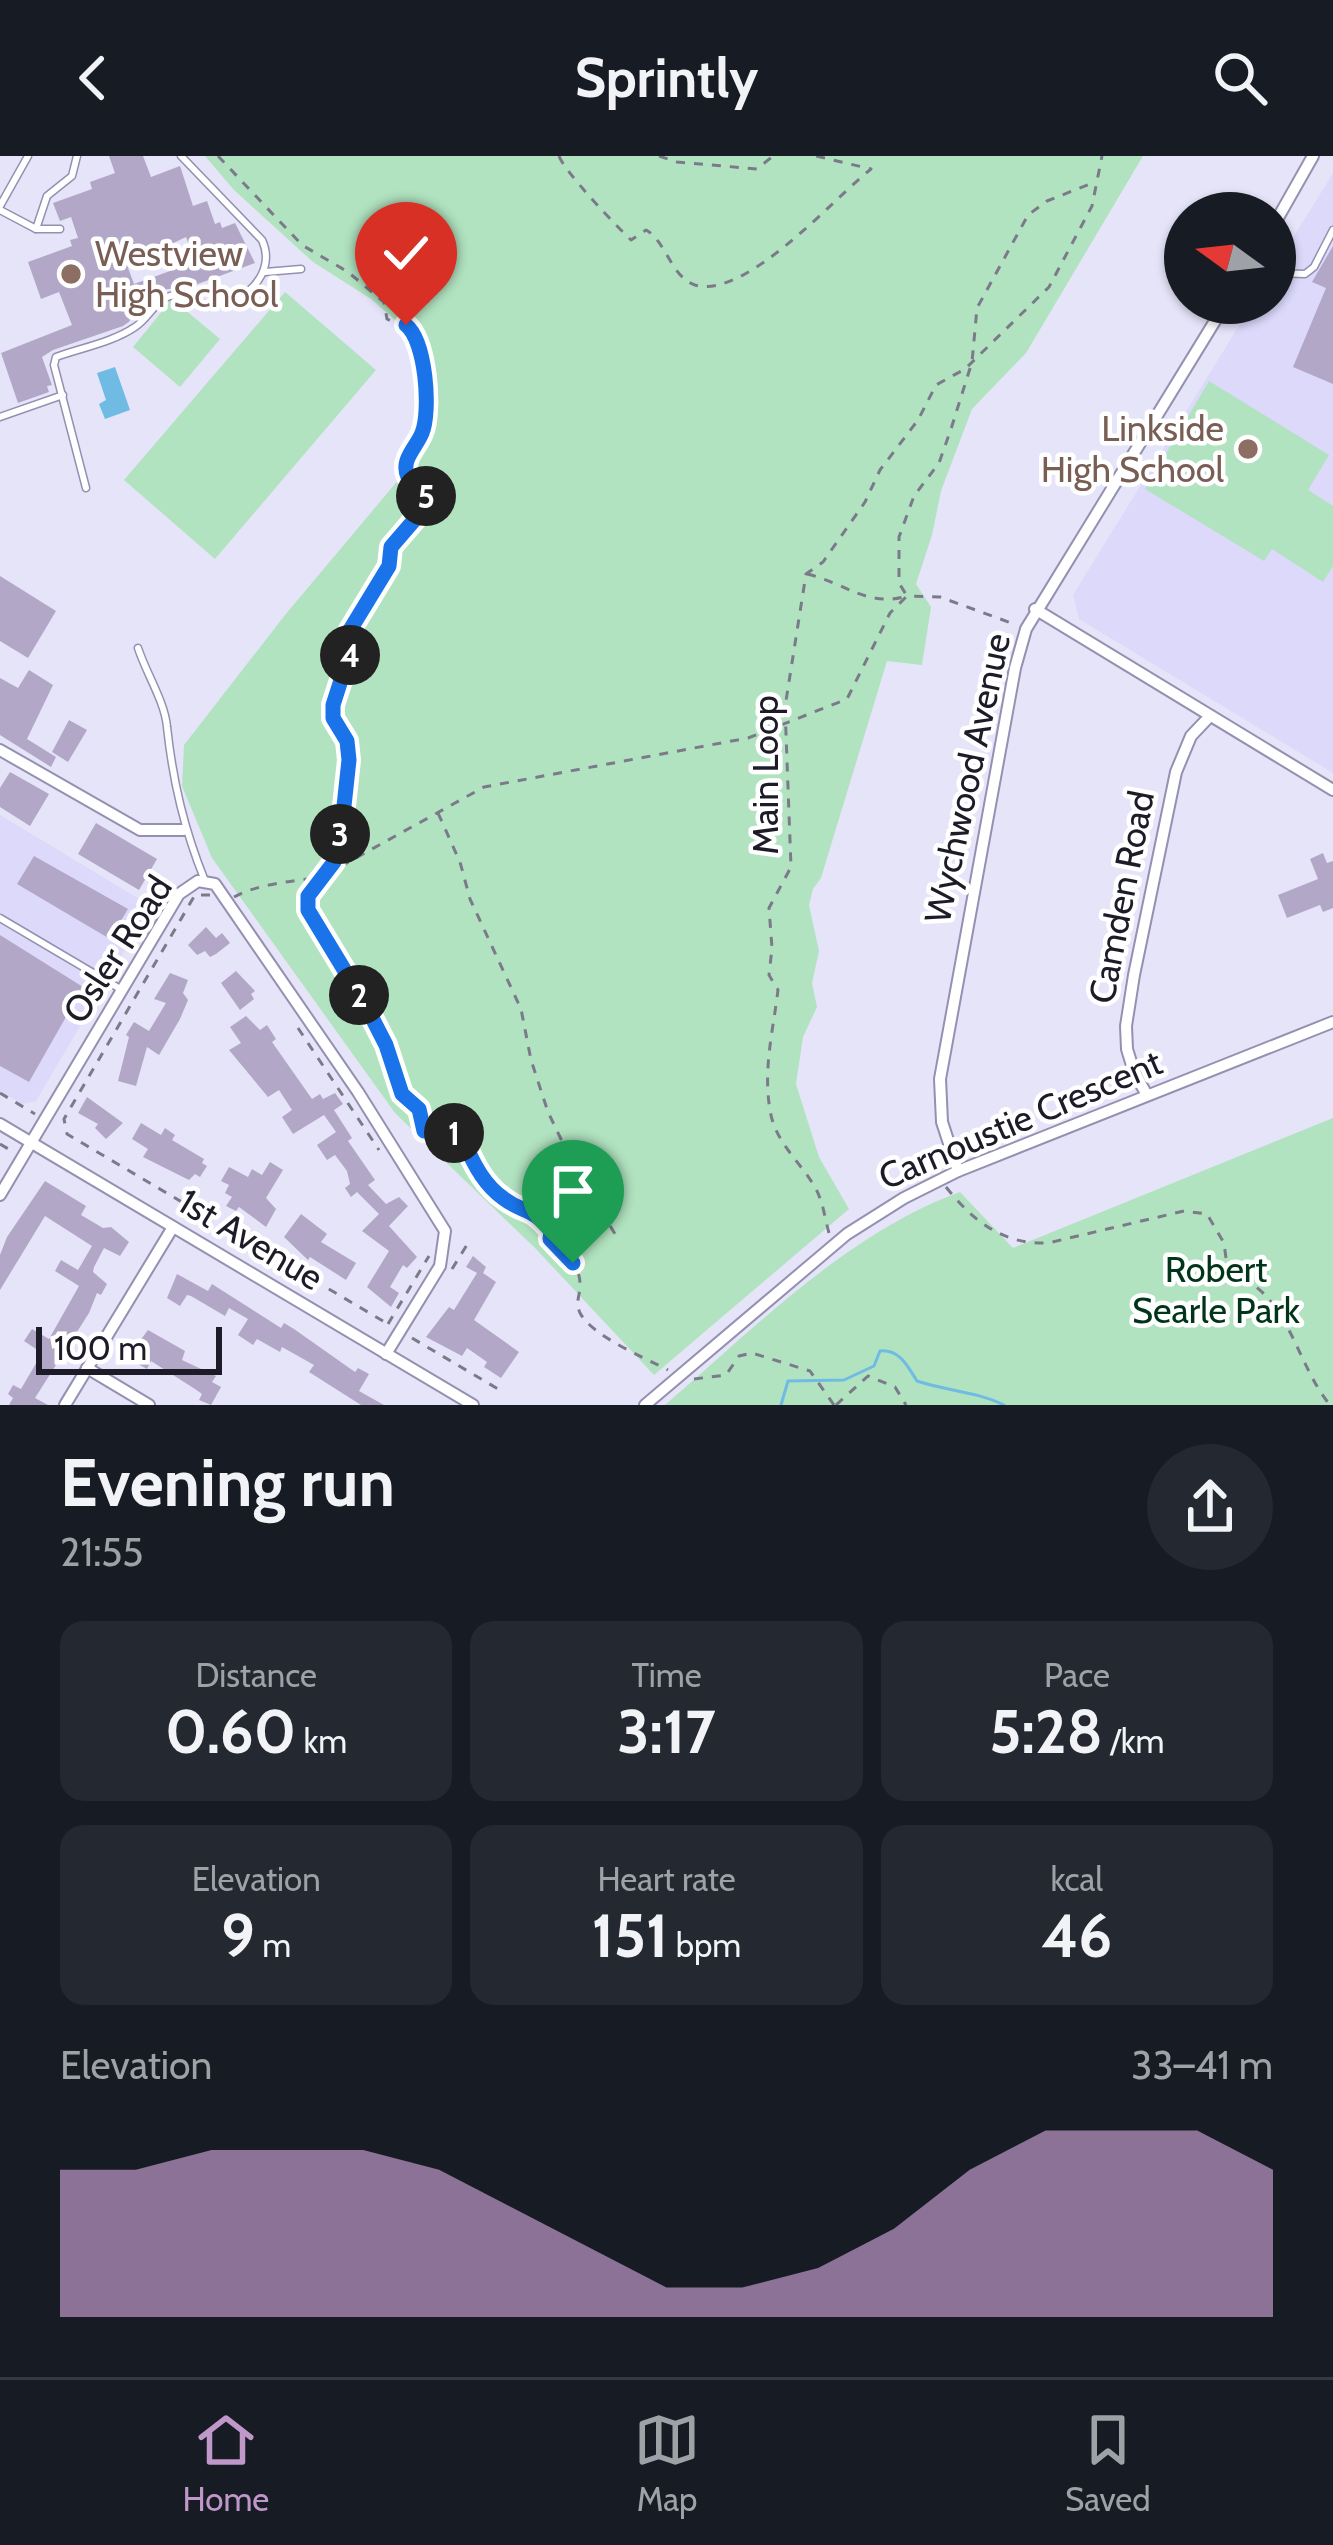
<!DOCTYPE html>
<meta charset="utf-8">
<style>
:root{--surface:#171b24;--page:#242831;--text:#f1f3f6;--muted:#9ea1a6;--line:#363941;--accent:#bf97c9}
body{margin:0;font-family:Cabin,sans-serif;background:var(--page);color:var(--text);height:100vh;display:flex;flex-direction:column;font-size:45px;white-space:nowrap}
*{box-sizing:border-box;margin:0}
p{font-size:39px;color:var(--muted)}
.icon{flex:none;width:66px;height:66px;fill:none;stroke:currentColor;stroke-width:2;stroke-linecap:round;stroke-linejoin:round}
.map{position:relative;height:1249px;overflow:hidden}
.details{display:flex;flex-direction:column;background:var(--surface);flex:1}
.details>*{flex:none}
.needle{width:78px;rotate:285deg}
.fabs{position:absolute;left:1164px;top:36px;display:grid;gap:24px}
.fabs a{display:grid;place-items:center;width:132px;height:132px;border-radius:50%;background:var(--surface);box-shadow:0 3px 9px #0004;font-size:60px}
.scale{position:absolute;left:36px;bottom:30px;width:186px;box-sizing:border-box;padding-left:12px;border:6px solid #1d1b28;border-top:0;font-size:33px;line-height:42px;white-space:nowrap;color:#1d1b28;-webkit-text-stroke:9px #fff;paint-order:stroke}
.pin{position:absolute;display:grid;place-items:center;width:102px;height:102px;color:#fff;margin:-123px -51px;border-radius:50% 50% 50% 0;rotate:-45deg;box-shadow:0 0 12px #0007}
.pin .icon{rotate:45deg}
.km{position:absolute;width:60px;height:60px;margin:-30px;border-radius:50%;background:#222;color:#fff;font-size:33px;line-height:60px;text-align:center}
.round{display:grid;place-items:center;flex:none;width:126px;height:126px;border-radius:63px;background:var(--page)}
.headline{display:flex;align-items:center;justify-content:space-between;height:204px;padding:0 60px}
h1{font-size:66px;font-weight:700;line-height:90px}
.metrics{display:grid;grid-template-columns:repeat(3,1fr);gap:18px;height:204px;padding:12px 60px}
.metrics div{display:grid;align-content:center;border-radius:24px;background:var(--page);text-align:center}
.metrics b{font-size:60px;font-weight:700}
.metrics small{font-size:33px;font-weight:400}
.metrics p{font-size:33px}
.chart{height:336px;padding:24px 60px}
.chart p{display:flex;justify-content:space-between}
.chart svg{width:100%;height:216px;margin-top:12px;fill:var(--accent);opacity:.7}
header{display:flex;justify-content:space-between;align-items:center;height:156px;padding:0 60px;background:var(--surface);font-size:54px;font-weight:700}
.menu{display:flex;justify-content:space-around;align-items:center;height:168px;border-top:3px solid var(--line);background:var(--surface);font-size:33px;color:var(--muted)}
.menu a{display:grid;justify-items:center;gap:6px}
.menu .selected{color:var(--accent)}
.map>svg:first-child{display:block}
.built{fill:#ddd9fb}
.green{fill:#b1e3c0}
.water{fill:#6fbbe3}
.lines{fill:none;stroke-linecap:round;stroke-linejoin:round}
.stream{stroke:#6fbbe3;stroke-width:3}
.building{fill:#b3a7c8;fill-rule:evenodd}
.lane-casing{stroke:#9490b1;stroke-width:9}
.street-casing{stroke:#9490b1;stroke-width:14}
.path{stroke:#7c7a8a;stroke-width:3;stroke-dasharray:9 9;stroke-linecap:butt}
.lane{stroke:#fff;stroke-width:6}
.street{stroke:#fff;stroke-width:10}
.route-casing{stroke:#fff;stroke-width:24}
.route{stroke:#1a73e8;stroke-width:15}
.education-dot{fill:#8d6e63;stroke:#fff;stroke-width:4.5}
.labels{text-anchor:middle;dominant-baseline:central;stroke-width:9;stroke-linejoin:round;paint-order:stroke}
.education-label{font-size:36px;fill:#785e54;stroke:#fff;text-anchor:start}
.street-label{font-size:36px;fill:#1d1b28;stroke:#fff}
.park-label{font-size:36px;fill:#003519;stroke:#fff}
</style>
<header><svg class="icon" aria-label="back" viewBox="0 0 24 24"><path d="M15 5l-7 7 7 7"/></svg>Sprintly<svg class="icon" aria-label="search" viewBox="0 0 24 24"><circle cx="10" cy="10" r="6"/><path d="M15 15l6 6"/></svg></header>
<div class="map">
<svg width="1333" height="1249" viewBox="0 0 1333 1249">
<rect width="100%" height="100%" fill="#e6e4f9"/>
<g class="built">
<polygon points="1333,17 1333,617 1079,463 1073,439 1253,147 1275,147 1275,111"/>
<polygon points="0,659 151,750 36,945 22,948 0,935"/>
</g>
<g class="green">
<polygon points="205,0 1143,0 1026,197 972,253 941,335 932,379 916,428 931,451 922,509 887,505 821,722 813,733 809,749 819,795 812,827 817,851 803,881 796,928 819,1001 849,1053 654,1219 536,1093 395,957 212,702 182,630 184,589 285,459 405,316 429,270 428,193 371,143 313,106 234,34"/>
<polygon points="285,136 376,214 215,403 124,324"/>
<polygon points="172,143 220,183 180,231 133,191"/>
<polygon points="1209,225 1329,299 1308,334 1333,350 1333,410 1323,426 1272,393 1264,405 1145,333"/>
<path d="M1333,962V1249H665C753,1173 849,1076 960,1036L1013,1092Z"/>
</g>
<polygon class="water" points="115,211 130,254 105,263 99,248 106,244 97,217"/>
<g class="lines">
<path class="stream" d="M781,1249L788,1225L844,1224L874,1210L880,1195C900,1193 908,1211 917,1225C947,1235 975,1235 1004,1249"/>
</g>
<g class="building">
<path d="M109,0H143L151,21L180,10L193,50L207,45L215,68L220,66L222,72L235,67L255,107L184,133H167L150,145L126,153L130,165L123,170L53,194L42,201L52,229L47,230L49,236L18,247L1,197L72,169L59,136L41,143L28,106L72,90L70,84L78,82L71,61L60,65L53,47L92,33L90,26L115,17ZM186,81L195,106L134,128L124,101L149,92L154,96Z"/>
<polygon points="1333,90 1333,228 1293,211 1326,132 1312,126"/>
<polygon points="0,420 56,455 28,502 0,485"/>
<polygon points="29,514 53,529 27,583 56,601 51,611 0,579 0,522 18,532"/>
<polygon points="69,564 87,574 68,606 52,596"/>
<polygon points="10,616 49,638 30,670 0,651 0,632"/>
<polygon points="96,667 157,703 139,734 78,698"/>
<polygon points="1323,697 1327,707 1333,705 1333,752 1323,756 1320,749 1287,762 1278,739 1318,723 1310,703"/>
<polygon points="34,700 128,753 110,783 17,728"/>
<polygon points="206,771 216,782 222,777 230,787 216,798 210,801 205,795 197,799 188,789"/>
<polygon points="0,779 83,831 29,926 0,910"/>
<polygon points="236,815 255,835 251,838 254,843 240,854 221,827"/>
<polygon points="170,817 188,824 183,837 188,844 180,863 159,899 147,891 136,930 118,925 129,881 126,879 134,866 149,875 166,847 154,843"/>
<polygon points="246,860 260,874 267,869 276,883 272,886 312,943 320,938 323,943 335,937 343,948 334,954 352,982 348,985 375,1024 368,1029 386,1048 399,1041 408,1050 389,1070 417,1101 407,1112 403,1109 390,1131 399,1137 391,1151 367,1131 389,1095 362,1075 379,1058 357,1036 351,1041 345,1032 350,1028 347,1015 335,999 327,1004 317,989 336,976 324,959 293,978 282,961 292,954 279,934 268,941 229,894 241,887 230,871"/>
<polygon points="87,941 123,967 106,983 95,972 98,968 78,957"/>
<polygon points="141,967 161,979 165,972 175,979 172,984 204,1003 202,1007 207,1010 200,1021 195,1018 189,1024 143,1001 148,993 132,983"/>
<polygon points="270,1006 283,1014 266,1042 276,1053 266,1071 239,1051 236,1055 226,1050 232,1041 225,1037 229,1029 221,1025 229,1011 248,1021 252,1013 262,1019"/>
<polygon points="45,1025 86,1050 81,1059 103,1072 111,1071 129,1086 120,1100 104,1092 94,1111 93,1116 107,1128 101,1139 97,1137 89,1157 35,1242 48,1249 9,1249 13,1242 8,1238 13,1229 21,1233 42,1197 24,1185 32,1173 49,1183 79,1130 55,1115 61,1104 78,1114 92,1090 45,1060 0,1134 0,1099 7,1081"/>
<polygon points="301,1058 327,1078 321,1086 356,1107 346,1124 310,1101 308,1104 284,1081"/>
<polygon points="473,1100 486,1111 483,1117 496,1126 474,1164 519,1196 501,1222 484,1211 487,1206 467,1192 462,1200 426,1181 449,1151 454,1154 477,1117 466,1111"/>
<polygon points="177,1118 208,1135 212,1128 281,1172 284,1167 294,1173 355,1216 358,1212 369,1218 359,1235 384,1249 361,1249 309,1216 314,1209 282,1191 280,1196 257,1183 253,1189 238,1179 248,1163 229,1152 225,1160 191,1140 187,1139 180,1150 167,1142"/>
<polygon points="148,1174 185,1195 182,1204 216,1220 212,1226 221,1231 211,1249 199,1244 202,1238 195,1233 151,1205 147,1213 127,1202"/>
</g>
<g class="lines">
<g class="lane-casing">
<g id="lane">
<polyline points="0,50 28,0"/>
<polyline points="0,54 36,73 60,73"/>
<polyline points="36,73 47,40 72,20 77,0"/>
<polyline points="265,116 301,113"/>
<polyline points="1275,117 1305,118 1314,111 1333,74"/>
<polyline points="0,261 63,239"/>
<path d="M86,332L54,209L56,201C81,192 113,186 135,171C148,163 155,145 170,140C184,136 193,147 206,148C242,152 278,118 262,84L181,0"/>
<path d="M138,492C146,517 165,546 167,571C173,626 184,673 205,725"/>
<polyline points="0,762 122,834"/>
</g>
</g>
<g class="street-casing">
<g id="street">
<polyline points="1275,67 1313,0"/>
<polyline points="1035,453 1333,634"/>
<polyline points="0,594 140,674 184,674"/>
<polyline points="1147,939 1134,916 1127,893 1126,870 1134,819 1176,616 1191,580 1210,560"/>
<polyline points="0,968 473,1249"/>
<polyline points="958,1015 942,966 940,923 1015,512 1026,473 1226,147"/>
<polyline points="0,1039 179,738 198,725 215,728 358,936 445,1075 440,1110 386,1198"/>
<polyline points="87,1212 149,1249"/>
<polyline points="65,1249 173,1071"/>
<polyline points="645,1249 847,1078 904,1042 958,1015 1333,866"/>
</g>
</g>
<g class="path">
<path d="M218,0L302,89L348,116L384,146L387,163L413,175L424,209V273L406,307L409,324L427,341L428,348L391,391L389,410L349,474L351,493L333,549V561L347,585L349,604L339,687L334,706L308,740V754L365,848L386,889L402,938L419,953L424,975L438,969L465,984C473,1009 487,1035 512,1047C530,1056 538,1058 551,1075L550,1083C564,1095 581,1109 580,1130C580,1140 575,1146 580,1157C592,1180 645,1202 668,1214"/>
<path d="M559,0C564,15 618,72 631,84L646,74C666,85 671,121 695,129C746,144 835,41 871,13L816,0"/>
<polyline points="659,0 677,6 757,13 773,0"/>
<path d="M807,418C845,427 869,452 907,440L899,427V381L914,340L939,307L951,273L972,206L977,152L1028,59L1047,45L1095,26"/>
<polyline points="438,657 460,706 470,743 521,853 531,904 548,956 572,1006 615,1078"/>
<polyline points="325,719 484,631 748,582 847,543 890,457 907,440 940,441 1014,468"/>
<polyline points="210,739 195,739 64,963 67,978 388,1168"/>
<path d="M234,741C255,729 291,725 316,722"/>
<polyline points="298,872 379,994"/>
<polyline points="0,937 35,958"/>
<polyline points="0,988 10,994"/>
<path d="M946,1031C973,1065 1003,1089 1048,1087L1184,1055L1207,1058L1224,1087L1227,1110C1239,1119 1255,1128 1266,1140C1295,1172 1303,1216 1330,1249"/>
<path d="M829,1077C825,1063 823,1046 816,1033C801,1006 775,987 770,954C763,913 773,875 778,834L769,819L772,792L769,752L791,711L785,551L806,418L823,406L865,346L880,314L918,264L936,229L965,213L1049,131L1092,50L1102,0"/>
<polyline points="452,1113 470,1084"/>
<polyline points="388,1168 429,1100"/>
<polyline points="412,1182 498,1233"/>
<polyline points="694,1223 726,1219 739,1200 752,1197 810,1215 834,1249"/>
<polyline points="836,1249 868,1220 895,1231 906,1249"/>
</g>
<use href="#lane" class="lane"/>
<use href="#street" class="street"/>
</g>
<g class="lines">
<g class="route-casing">
<path id="route" d="M406,169C426,185 431,255 422,277C416,292 400,304 408,321C411,328 422,335 428,341V348L391,391L389,410L350,474L351,493L333,549V562L347,585L349,604L340,687L334,706L308,740V754L365,848L386,889L402,938L419,953L424,975L438,969L464,984C472,1006 483,1028 503,1042C524,1058 531,1050 551,1075L550,1083L573,1107"/>
</g>
<use href="#route" class="route"/>
</g>
<g class="education-dot">
<circle cx="71" cy="118" r="12"/>
<circle cx="1248" cy="293" r="12"/>
</g>
<g class="labels">
<g class="education-label">
<text x="95" y="97">Westview<tspan x="95" dy="41">High School</tspan></text>
<text x="1224" y="272" text-anchor="end">Linkside<tspan x="1224" dy="41">High School</tspan></text>
</g>
<g class="street-label">
<text transform="translate(765 619) rotate(-90)">Main Loop</text>
<text transform="translate(967 622) rotate(-78)">Wychwood Avenue</text>
<text transform="translate(1121 741) rotate(-79)">Camden Road</text>
<text transform="translate(117 793) rotate(-57)">Osler Road</text>
<text transform="translate(1020 963) rotate(-23)">Carnoustie Crescent</text>
<text transform="translate(251 1083) rotate(31)">1st Avenue</text>
</g>
<g class="park-label">
<text x="1216" y="1113">Robert<tspan x="1216" dy="41">Searle Park</tspan></text>
</g>
</g>
</svg>
<div class="fabs">
<a><svg class="needle" viewBox="-14 -14 28 28"><path d="M0-13l5 13h-10z" fill="#e53935"/><path d="M0 13l5-13h-10z" fill="#9ea1a6"/></svg></a>
</div>
<div class="scale">100 m</div>
<div class="pin" style="left:573px;top:1107px;background:#1e9e55"><svg class="icon" aria-label="arrive" viewBox="0 0 24 24"><path d="M6 21V4h12l-3 4 3 4H6"/></svg></div>
<div class="pin" style="left:406px;top:169px;background:#d93025"><svg class="icon" aria-label="check" viewBox="0 0 24 24"><path d="M5 12l5 5 9-10"/></svg></div>
<b class="km" style="left:454px;top:977px">1</b>
<b class="km" style="left:359px;top:839px">2</b>
<b class="km" style="left:340px;top:678px">3</b>
<b class="km" style="left:350px;top:499px">4</b>
<b class="km" style="left:426px;top:340px">5</b>
</div>
<section class="details">
<div class="headline"><div><h1>Evening run</h1><p>21:55</p></div><a class="round"><svg class="icon" aria-label="share" viewBox="0 0 24 24"><path d="M12 15V3M7 8l5-5 5 5M5 13v7h14v-7"/></svg></a></div>
<div class="metrics">
<div><p>Distance</p><b>0.60<small> km</small></b></div>
<div><p>Time</p><b>3:17</b></div>
<div><p>Pace</p><b>5:28<small> /km</small></b></div>
</div>
<div class="metrics">
<div><p>Elevation</p><b>9<small> m</small></b></div>
<div><p>Heart rate</p><b>151<small> bpm</small></b></div>
<div><p>kcal</p><b>46</b></div>
</div>
<div class="chart"><p><span>Elevation</span>33–41 m</p>
<svg viewBox="0 0 160 44" preserveAspectRatio="none"><path d="M0 44V14L10 14L20 10L30 10L40 10L50 14L60 22L70 30L80 38L90 38L100 34L110 26L120 14L130 6L140 6L150 6L160 14V44z"/></svg>
</div>
</section>
<nav class="menu">
<a class="selected"><svg class="icon" aria-label="home" viewBox="0 0 24 24"><path d="M3 11l9-7 9 7M6 9v11h12V9"/></svg>Home</a>
<a><svg class="icon" aria-label="map" viewBox="0 0 24 24"><path d="M3 6l6-2 6 2 6-2v14l-6 2-6-2-6 2zM9 4v14M15 6v14"/></svg>Map</a>
<a><svg class="icon" aria-label="saved" viewBox="0 0 24 24"><path d="M7 4h10v16l-5-4-5 4z"/></svg>Saved</a>
</nav>
